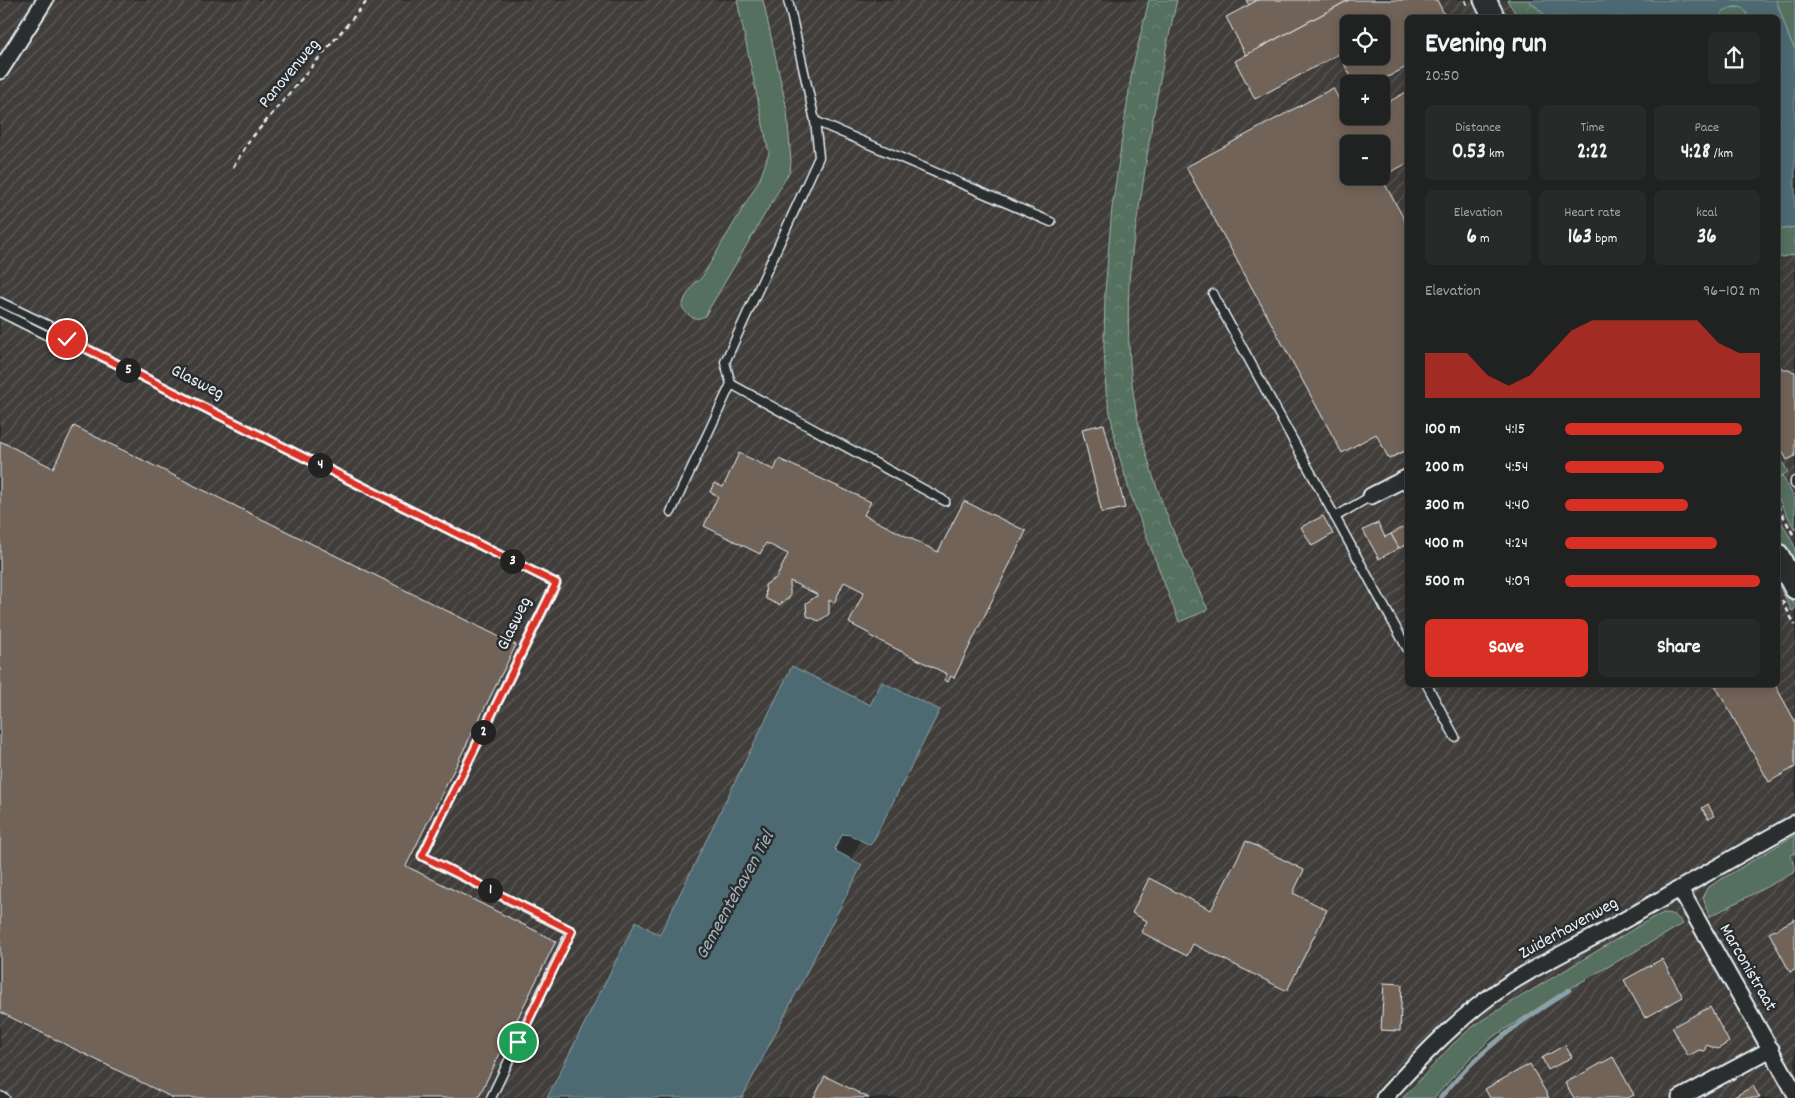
<!DOCTYPE html>
<meta charset="utf-8">
<style>
:root{--surface:#202222;--page:#282a2a;--text:#f1f3f6;--muted:#a2a4a5;--line:#3d3f40;--accent:#d93025}
body{margin:0;font-family:Dekko,sans-serif;background:var(--page);color:var(--text);height:100vh;display:flex;flex-direction:column;font-size:19px;white-space:nowrap}
*{box-sizing:border-box;margin:0}
p{font-size:16px;color:var(--muted)}
.icon{flex:none;width:28px;height:28px;fill:none;stroke:currentColor;stroke-width:2;stroke-linecap:round;stroke-linejoin:round}
.map{position:relative;flex:1;overflow:hidden}
.sheet{position:absolute;left:1405px;top:15px;width:375px;height:672px;display:flex;flex-direction:column;background:var(--surface);border-radius:8px;box-shadow:0 2px 12px #0003,0 0 0 1px var(--line)}
.sheet>*{flex:none}
.controls{position:absolute;left:1340px;top:15px;display:grid;gap:10px}
.controls a{display:grid;place-items:center;width:50px;height:50px;border-radius:8px;background:var(--surface);box-shadow:0 2px 12px #0003,0 0 0 1px var(--line);font-size:25px}
.pin{position:absolute;display:grid;place-items:center;width:42px;height:42px;color:#fff;margin:-21px;border:2px solid #fff;border-radius:50%;box-shadow:0 1px 5px #0007}
.km{position:absolute;width:25px;height:25px;margin:-12px;border-radius:50%;background:#222;color:#fff;font-size:14px;line-height:25px;text-align:center}
.round{display:grid;place-items:center;flex:none;width:52px;height:52px;border-radius:8px;background:var(--page)}
.head{display:flex;align-items:center;justify-content:space-between;height:85px;padding:0 20px}
h1{font-size:28px;font-weight:800;line-height:38px}
.figures{display:grid;grid-template-columns:repeat(3,1fr);gap:8px;height:85px;padding:5px 20px}
.figures div{display:grid;align-content:center;border-radius:8px;background:var(--page);text-align:center}
.figures b{font-size:21px;font-weight:800}
.figures small{font-size:14px;font-weight:400}
.figures p{font-size:14px}
.chart{height:140px;padding:10px 20px}
.chart p{display:flex;justify-content:space-between}
.chart svg{width:100%;height:90px;margin-top:5px;fill:var(--accent);opacity:.7}
.button{display:flex;gap:10px;margin-top:auto;padding:10px 20px}
.button a{flex:1;height:58px;border-radius:8px;background:var(--accent);color:#fff;font-size:20px;font-weight:800;line-height:58px;text-align:center}
.button a+a{background:var(--page);color:var(--text)}
ul{padding:0 20px;list-style:none;font-size:16px}
li{display:grid;grid-template-columns:80px 60px 1fr;align-items:center;height:38px}
li i{height:12px;border-radius:6px;background:var(--accent)}
.map>svg:first-child{display:block}
.industrial{fill:url(#industrial-furrows);fill-rule:evenodd}
.grass{fill:#54705f;stroke:#9eb0ac}
.forest{fill:url(#forest-crowns);stroke:#9eb0ac}
.water{fill:#4e6b73;stroke:#8ca1a8}
.lines{fill:none;stroke-linecap:round;stroke-linejoin:round}
.stream{stroke:#8ca1a8;stroke-width:4.5}
.building{fill:#726458;stroke:#e8f1f8;fill-rule:evenodd}
.lane-casing{stroke:#e8f1f8;stroke-width:11}
.street-casing{stroke:#e8f1f8;stroke-width:19}
.secondary-casing{stroke:#e8f1f8;stroke-width:25}
.path{stroke:#e8f1f8;stroke-width:2.5;stroke-dasharray:5 4;stroke-linecap:butt}
.lane{stroke:#2a2d2e;stroke-width:8}
.street{stroke:#2a2d2e;stroke-width:15}
.secondary{stroke:#2a2d2e;stroke-width:21}
.route-casing{stroke:#fff;stroke-width:10}
.route{stroke:#d93025;stroke-width:6}
.labels{text-anchor:middle;dominant-baseline:central;stroke-width:5;stroke-linejoin:round;paint-order:stroke}
.street-label{font-size:18px;fill:#e8f1f8;stroke:#2a2d2e}
.water-label{font-size:19px;font-style:italic;fill:#a3b5bc;stroke:#2a2d2e}
</style>
<div class="map">
<svg width="1795" height="1098" viewBox="0 0 1795 1098">
<defs>
<pattern id="industrial-furrows" width="10" height="10" patternUnits="userSpaceOnUse" patternTransform="scale(1.25)"><rect width="10" height="10" fill="#403e3b"/><path d="M-1 1l2-2M0 10L10 0M9 11l2-2" fill="none" stroke="#5c5a58"/></pattern>
<pattern id="forest-crowns" width="20" height="18" patternUnits="userSpaceOnUse" patternTransform="scale(1.25)"><rect width="20" height="18" fill="#54705f"/><path d="M2 6a3 3 0 1 1 6 0M12 15a3 3 0 1 1 6 0" fill="none" stroke="#6d8577"/></pattern>
</defs>
<rect width="100%" height="100%" fill="#2a2d2e"/>
<filter id="ink" filterUnits="userSpaceOnUse"><feTurbulence type="fractalNoise" baseFrequency=".02" numOctaves="2"/><feDisplacementMap in="SourceGraphic" scale="10" xChannelSelector="R" yChannelSelector="G"/><feConvolveMatrix kernelMatrix="1 2 1 2 8 2 1 2 1" color-interpolation-filters="sRGB"/></filter>
<g filter="url(#ink)">
<path class="industrial" d="M0,0H1795V1098H727L924,718L671,952L558,1098H0ZM1408,18H1778V685H1408ZM1349,24H1381V56H1349ZM1349,84H1381V116H1349ZM1349,144H1381V176H1349Z"/>
<g class="grass">
<path d="M737,0H763L787,110L791,162L790,171L779,190L705,316C695,322 688,316 682,307L685,298L695,282L698,281L702,277L760,179L769,153Z"/>
<polygon points="1776,0 1795,0 1795,49 1790,40"/>
<polygon points="1742,7 1746,10 1748,17 1721,18 1722,12 1728,8"/>
<polygon points="1795,227 1795,254 1778,258 1778,230"/>
<polygon points="1782,475 1795,499 1795,530 1778,498 1778,478"/>
<polygon points="1778,515 1795,547 1795,569 1778,536"/>
<polygon points="1778,573 1795,606 1795,609 1792,611 1778,584"/>
<polygon points="1795,835 1795,853 1790,856 1795,865 1795,872 1709,917 1703,896 1707,888"/>
<path d="M1664,913C1673,913 1678,917 1683,924L1560,994L1493,1037L1468,1060L1434,1098H1403L1453,1044L1470,1029L1487,1017L1652,918Z"/>
</g>
<g class="forest">
<path d="M1149,0H1177C1162,64 1151,125 1142,190C1137,221 1131,252 1129,283C1127,332 1129,383 1140,430C1155,493 1181,552 1208,610L1179,622L1130,493L1117,448L1106,392L1104,347L1105,292L1112,208L1132,70Z"/>
<polygon points="1507,0 1529,0 1547,17 1518,17"/>
<polygon points="1778,453 1788,472 1778,478"/>
</g>
<g class="water">
<path d="M1529,0H1776L1790,40L1795,49V227L1778,230V18L1748,17C1745,4 1733,5 1722,12L1721,17H1547Z"/>
<polygon points="792,666 870,705 882,682 940,710 872,843 870,845 850,835 843,834 835,848 836,851 862,865 742,1098 547,1098 636,921 659,935 665,924"/>
</g>
<g class="lines">
<path class="stream" d="M1440,1098C1450,1087 1459,1076 1469,1066C1499,1036 1534,1013 1569,990"/>
</g>
<g class="building">
<polygon points="1246,0 1258,0 1249,5"/>
<polygon points="1258,0 1349,0 1246,55 1226,17"/>
<path d="M1349,0H1437L1446,18H1408V66L1375,84H1355L1339,54L1255,99L1235,61ZM1349,24H1381V56H1349Z"/>
<path d="M1333,88L1351,122L1362,116H1381V106L1408,91V163L1381,177L1408,226V449L1389,459L1376,434L1342,453L1186,167ZM1349,144H1381V176H1349Z"/>
<polygon points="1778,362 1781,368 1795,372 1795,456 1787,460 1778,443"/>
<polygon points="1104,424 1125,508 1102,513 1082,429"/>
<polygon points="74,426 516,645 406,866 556,941 478,1098 173,1098 0,1012 0,441 53,468"/>
<polygon points="739,453 774,470 779,459 871,502 864,515 938,552 964,501 1026,531 954,678 951,676 948,682 944,680 947,674 870,636 870,634 849,623 864,592 844,582 834,603 829,600 829,614 819,621 807,616 806,603 818,595 790,581 790,597 779,605 766,599 765,585 777,577 788,554 766,543 760,554 704,526 718,496 710,492 714,483 723,487"/>
<polygon points="1323,516 1333,534 1312,546 1301,527"/>
<polygon points="1378,523 1385,537 1391,534 1399,548 1379,559 1363,530"/>
<polygon points="1408,525 1408,544 1399,548 1391,534"/>
<polygon points="1715,685 1775,685 1795,721 1795,767 1769,782"/>
<polygon points="1708,804 1714,816 1708,819 1702,808"/>
<polygon points="1246,841 1304,870 1293,893 1327,910 1287,991 1193,944 1187,956 1141,932 1147,921 1132,913 1149,878 1211,910"/>
<polygon points="1795,919 1795,970 1790,972 1769,933"/>
<polygon points="1662,959 1683,997 1645,1018 1624,980"/>
<polygon points="1384,983 1402,984 1400,1031 1381,1030"/>
<polygon points="1710,1007 1729,1042 1718,1049 1706,1045 1705,1051 1699,1050 1688,1056 1672,1027"/>
<polygon points="1565,1045 1572,1057 1548,1070 1542,1058"/>
<polygon points="1613,1057 1634,1095 1628,1098 1574,1098 1565,1083"/>
<polygon points="1530,1064 1549,1098 1490,1098 1485,1089"/>
<polygon points="825,1076 869,1098 814,1098"/>
<polygon points="1753,1086 1760,1098 1732,1098 1734,1097"/>
</g>
<g class="lines">
<g class="lane-casing">
<g id="lane">
<polyline points="815,121 1051,222"/>
<polyline points="1213,294 1408,650"/>
<polyline points="0,302 52,327 67,339 556,583 422,856 571,931 491,1098"/>
<polyline points="0,312 48,336 65,339"/>
<polyline points="731,384 945,501"/>
<polyline points="1795,481 1795,484"/>
<polyline points="671,512 731,384 725,362 819,157 815,121 788,0"/>
<polyline points="1335,517 1371,496"/>
<polyline points="1427,685 1455,737"/>
<polyline points="0,1096 5,1098"/>
</g>
</g>
<g class="street-casing">
<g id="street">
<polyline points="0,71 45,0"/>
<polyline points="1371,496 1408,477"/>
<polyline points="1680,889 1795,1093"/>
<path d="M1384,1098C1417,1062 1449,1027 1488,998C1523,972 1565,953 1603,932C1668,896 1731,859 1795,823"/>
<polyline points="1680,1098 1771,1049"/>
</g>
</g>
<g class="secondary-casing">
<g id="secondary">
<polyline points="1485,0 1494,18"/>
<polyline points="1778,555 1795,588"/>
</g>
</g>
<g class="path">
<polyline points="1465,0 1468,8"/>
<polyline points="233,167 250,140 368,0"/>
<polyline points="1778,506 1795,538"/>
<polyline points="1782,600 1795,625"/>
</g>
<use href="#lane" class="lane"/>
<use href="#street" class="street"/>
<use href="#secondary" class="secondary"/>
</g>
</g>
<g class="lines" filter="url(#ink)">
<g class="route-casing">
<polyline id="route" points="67,339 556,583 422,856 572,931 518,1042"/>
</g>
<use href="#route" class="route"/>
</g>
<g class="labels">
<g class="street-label">
<text transform="translate(290 74) rotate(-50)">Panovenweg</text>
<text transform="translate(197 383) rotate(27)">Glasweg</text>
<text transform="translate(515 624) rotate(-64)">Glasweg</text>
<text transform="translate(1569 929) rotate(-29)">Zuiderhavenweg</text>
<text transform="translate(1747 968) rotate(60)">Marconistraat</text>
</g>
<g class="water-label">
<text transform="translate(736 896) rotate(-61)">Gemeentehaven Tiel</text>
</g>
</g>
</svg>
<div class="controls">
<a><svg class="icon" aria-label="locate" viewBox="0 0 24 24"><circle cx="12" cy="12" r="6"/><path d="M12 2v4M12 18v4M2 12h4M18 12h4"/></svg></a>
<a>+</a>
<a>−</a>
</div>
<div class="pin" style="left:518px;top:1042px;background:#1e9e55"><svg class="icon" aria-label="arrive" viewBox="0 0 24 24"><path d="M6 21V4h12l-3 4 3 4H6"/></svg></div>
<div class="pin" style="left:67px;top:339px;background:#d93025"><svg class="icon" aria-label="check" viewBox="0 0 24 24"><path d="M5 12l5 5 9-10"/></svg></div>
<b class="km" style="left:490px;top:890px">1</b>
<b class="km" style="left:483px;top:732px">2</b>
<b class="km" style="left:512px;top:561px">3</b>
<b class="km" style="left:320px;top:465px">4</b>
<b class="km" style="left:128px;top:370px">5</b>
<section class="sheet">
<div class="head"><div><h1>Evening run</h1><p>20:50</p></div><a class="round"><svg class="icon" aria-label="share" viewBox="0 0 24 24"><path d="M12 15V3M7 8l5-5 5 5M5 13v7h14v-7"/></svg></a></div>
<div class="figures">
<div><p>Distance</p><b>0.53<small> km</small></b></div>
<div><p>Time</p><b>2:22</b></div>
<div><p>Pace</p><b>4:28<small> /km</small></b></div>
</div>
<div class="figures">
<div><p>Elevation</p><b>6<small> m</small></b></div>
<div><p>Heart rate</p><b>163<small> bpm</small></b></div>
<div><p>kcal</p><b>36</b></div>
</div>
<div class="chart"><p><span>Elevation</span>96–102 m</p>
<svg viewBox="0 0 160 44" preserveAspectRatio="none"><path d="M0 44V22L10 22L20 22L30 33L40 38L50 33L60 22L70 11L80 6L90 6L100 6L110 6L120 6L130 6L140 17L150 22L160 22V44z"/></svg>
</div>
<ul>
<li><b>100 m</b>4:15<i style="width:91%"></i></li>
<li><b>200 m</b>4:54<i style="width:51%"></i></li>
<li><b>300 m</b>4:40<i style="width:63%"></i></li>
<li><b>400 m</b>4:24<i style="width:78%"></i></li>
<li><b>500 m</b>4:09<i style="width:100%"></i></li>
</ul>
<div class="button"><a>Save</a><a>Share</a></div>
</section>
</div>
